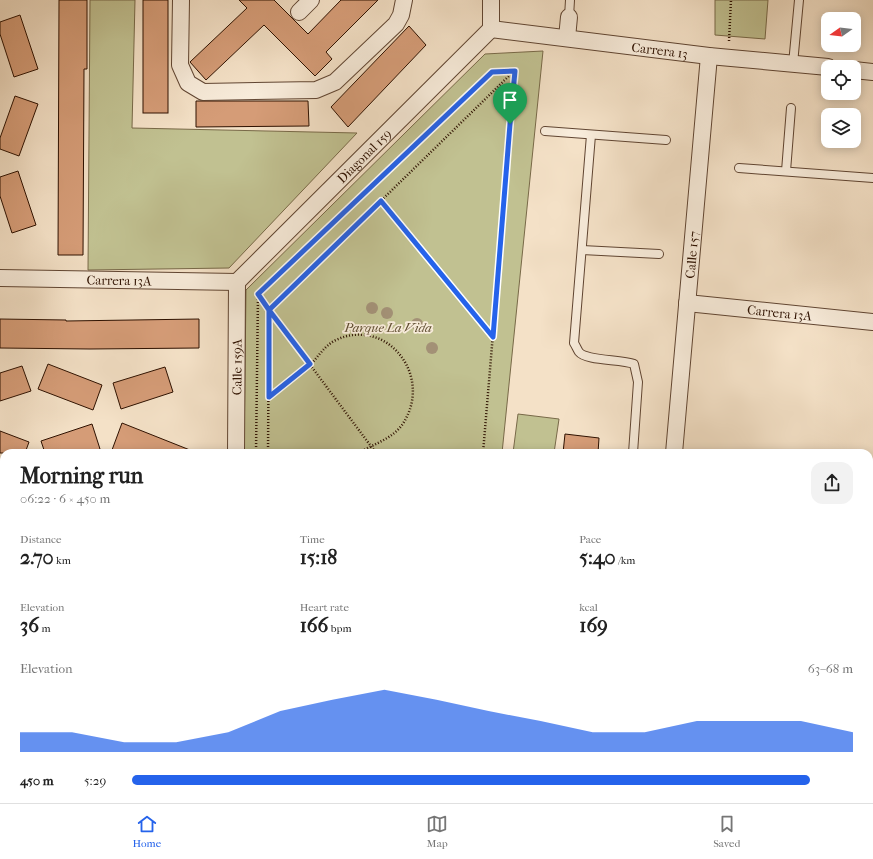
<!DOCTYPE html>
<meta charset="utf-8">
<style>
:root{--surface:#fff;--page:#f2f2f2;--text:#222;--muted:#767676;--line:#e0e0e0;--accent:#2563eb}
body{margin:0;font-family:"IM FELL French Canon",serif;background:var(--page);color:var(--text);height:100vh;display:flex;flex-direction:column;font-size:15px;white-space:nowrap}
*{box-sizing:border-box;margin:0}
p{font-size:13px;color:var(--muted)}
.icon{flex:none;width:22px;height:22px;fill:none;stroke:currentColor;stroke-width:2;stroke-linecap:round;stroke-linejoin:round}
.map{position:relative;flex:1;overflow:hidden}
.side{position:absolute;left:0px;top:449px;width:873px;height:354px;display:flex;flex-direction:column;background:var(--surface);border-radius:12px 12px 0 0;box-shadow:0 2px 10px #0003}
.side>*{flex:none}
.needle{width:26px;rotate:256deg}
.controls{position:absolute;left:821px;top:12px;display:grid;gap:8px}
.controls a{display:grid;place-items:center;width:40px;height:40px;border-radius:8px;background:var(--surface);box-shadow:0 2px 10px #0003;font-size:20px}
.pin{position:absolute;display:grid;place-items:center;width:34px;height:34px;color:#fff;margin:-41px -17px;border-radius:50% 50% 50% 0;rotate:-45deg;box-shadow:0 0 4px #0007}
.pin .icon{rotate:45deg}
.round{display:grid;place-items:center;flex:none;width:42px;height:42px;border-radius:12px;background:var(--page)}
.headline{display:flex;align-items:center;justify-content:space-between;height:68px;padding:0 20px}
h1{font-size:22px;font-weight:700;line-height:30px}
.figures{display:grid;grid-template-columns:repeat(3,1fr);gap:6px;height:68px;padding:4px 20px}
.figures div{display:grid;align-content:center}
.figures b{font-size:20px;font-weight:700}
.figures small{font-size:11px;font-weight:400}
.figures p{font-size:11px}
.chart{height:112px;padding:8px 20px}
.chart p{display:flex;justify-content:space-between}
.chart svg{width:100%;height:72px;margin-top:4px;fill:var(--accent);opacity:.7}
ul{padding:0 20px;list-style:none;font-size:13px}
li{display:grid;grid-template-columns:64px 48px 1fr;align-items:center;height:30px}
li i{height:10px;border-radius:5px;background:var(--accent)}
.dock{display:flex;justify-content:space-around;align-items:center;height:56px;border-top:1px solid var(--line);background:var(--surface);font-size:11px;color:var(--muted)}
.dock a{display:grid;justify-items:center;gap:2px}
.dock .current{color:var(--accent)}
.map>svg:first-child{display:block}
.green{fill:#c1c191;stroke:#786948}
.building{fill:#d59c77;stroke:#2e1100}
.lines{fill:none;stroke-linecap:round;stroke-linejoin:round}
.service-casing{stroke:#604532;stroke-width:10}
.minor-casing{stroke:#604532;stroke-width:18}
.path{stroke:#2e1100;stroke-width:2.5;stroke-dasharray:1 2;stroke-linecap:butt}
.service{stroke:#f8ecdb;stroke-width:8}
.minor{stroke:#f8ecdb;stroke-width:16}
.tree{fill:#a39176}
.route-casing{stroke:#fff;stroke-width:8}
.route{stroke:#2563eb;stroke-width:5}
.labels{text-anchor:middle;dominant-baseline:central;stroke-width:3.5;stroke-linejoin:round;paint-order:stroke}
.street-label{font-size:13px;fill:#2e1100;stroke:#f8ecdb}
.park-label{font-size:13px;font-style:italic;fill:#614f33;stroke:#f8ecdb}
</style>
<div class="map">
<svg width="873" height="803" viewBox="0 0 873 803">
<rect width="100%" height="100%" fill="#f4e1c7"/>
<filter id="stains"><feTurbulence type="fractalNoise" baseFrequency=".005" numOctaves="4"/><feColorMatrix values="0 0 0 0 .2 0 0 0 0 .09 0 0 0 0 .02 0 0 0 .5 -.17"/></filter>
<radialGradient id="worn" r=".72"><stop offset=".6" stop-color="#630" stop-opacity="0"/><stop offset="1" stop-color="#630" stop-opacity=".3"/></radialGradient>
<g class="green">
<polygon points="90,0 135,0 132,128 357,133 229,268 88,270"/>
<polygon points="715,0 768,0 765,39 715,35"/>
<polygon points="543,51 502,453 244,453 246,290 485,54"/>
<polygon points="518,414 559,419 554,453 513,453"/>
<rect x="0" y="521" width="4" height="108"/>
<rect x="242" y="799" width="225" height="4"/>
</g>
<g class="building">
<polygon points="59,0 87,0 87,69 84,69 83,255 58,255"/>
<rect x="143" y="0" width="25" height="113"/>
<polygon points="239,0 274,0 308,34 341,0 378,0 326,52 332,59 315,76 264,25 206,80 190,62 247,8"/>
<polygon points="20,15 38,69 14,77 0,34 0,22"/>
<polygon points="409,26 426,45 348,127 331,107"/>
<polygon points="15,96 38,104 19,156 0,149 0,138"/>
<polygon points="196,101 308,101 309,126 196,127"/>
<polygon points="18,171 36,225 12,233 0,196 0,177"/>
<polygon points="0,319 66,320 66,321 199,319 199,348 90,349 0,348"/>
<polygon points="48,364 102,385 93,410 38,389"/>
<polygon points="22,366 31,391 0,401 0,373"/>
<polygon points="165,367 173,392 121,409 113,383"/>
<polygon points="122,423 195,452 195,453 121,453 112,450"/>
<polygon points="92,424 100,449 89,453 45,453 41,441"/>
<polygon points="0,431 29,442 25,453 0,453"/>
<polygon points="565,434 599,438 598,453 563,453"/>
</g>
<g class="lines">
<g class="service-casing">
<g id="service">
<polyline points="569,17 570,0"/>
<polyline points="793,64 799,0"/>
<polyline points="545,131 666,140"/>
<path d="M591,135L574,343C576,346 577,349 579,352C586,361 621,359 634,364L638,382L633,453"/>
<polyline points="739,168 873,178"/>
<polyline points="786,171 791,108"/>
<polyline points="582,250 659,254"/>
<polyline points="0,661 4,661"/>
<polyline points="869,708 871,709"/>
<polyline points="0,779 4,779"/>
<polyline points="25,799 25,803"/>
<polyline points="139,803 143,799"/>
</g>
</g>
<g class="minor-casing">
<g id="minor">
<polyline points="181,0 180,65 188,83 203,92 316,90 335,82 396,24 401,15 404,0"/>
<polyline points="491,0 491,29"/>
<polyline points="299,12 311,0"/>
<path id="s1" d="M491,29L709,56L828,67"/>
<polyline points="567,38 569,17"/>
<polyline points="854,70 873,72"/>
<path id="s2" d="M0,278L237,282"/>
<path id="s3" d="M237,282L491,29"/>
<path id="s4" d="M687,303L873,322"/>
<path id="s5" d="M236,453L237,282"/>
<path id="s6" d="M674,453L709,56"/>
<polyline points="869,483 873,484"/>
<polyline points="869,643 873,643"/>
<polyline points="821,799 873,803"/>
<polyline points="233,803 233,799"/>
<polyline points="643,803 644,799"/>
</g>
</g>
<g class="path">
<polyline points="729,41 731,0"/>
<polyline points="381,201 492,337"/>
<polyline points="258,295 376,453"/>
<path d="M269,397C282,386 297,377 310,365C319,356 324,346 336,340C387,316 435,377 402,425C392,439 373,444 359,453"/>
<polyline points="256,453 258,294 492,72 515,71"/>
<polyline points="268,453 269,310 514,71"/>
<polyline points="483,453 515,71"/>
<polyline points="261,799 298,803"/>
<polyline points="393,799 428,803"/>
<polyline points="454,803 454,799"/>
</g>
<use href="#service" class="service"/>
<use href="#minor" class="minor"/>
</g>
<g class="tree">
<circle cx="372" cy="308" r="6"/>
<circle cx="387" cy="313" r="6"/>
<circle cx="417" cy="324" r="6"/>
<circle cx="432" cy="348" r="6"/>
</g>
<g class="lines">
<g class="route-casing">
<polyline id="route" points="510,124 515,71 492,72 258,294 269,310 269,397 310,364 269,310 381,201 493,337 510,124"/>
</g>
<use href="#route" class="route"/>
</g>
<g class="labels">
<g class="street-label">
<text stroke="none"><textPath href="#s1" startOffset="170">Carrera 13</textPath></text>
<text stroke="none"><textPath href="#s3" startOffset="179">Diagonal 159</textPath></text>
<text stroke="none"><textPath href="#s6" startOffset="199">Calle 157</textPath></text>
<text stroke="none"><textPath href="#s2" startOffset="119">Carrera 13A</textPath></text>
<text stroke="none"><textPath href="#s4" startOffset="93">Carrera 13A</textPath></text>
<text stroke="none"><textPath href="#s5" startOffset="86">Calle 159A</textPath></text>
</g>
<g class="park-label">
<text x="388" y="327">Parque La Vida</text>
</g>
</g>
<rect width="100%" height="100%" filter="url(#stains)"/>
<rect width="100%" height="100%" fill="url(#worn)"/>
</svg>
<div class="controls">
<a><svg class="needle" viewBox="-14 -14 28 28"><path d="M0-13l5 13h-10z" fill="#e53935"/><path d="M0 13l5-13h-10z" fill="#767676"/></svg></a>
<a><svg class="icon" aria-label="locate" viewBox="0 0 24 24"><circle cx="12" cy="12" r="6"/><path d="M12 2v4M12 18v4M2 12h4M18 12h4"/></svg></a>
<a><svg class="icon" aria-label="layers" viewBox="0 0 24 24"><path d="M12 4l9 5-9 5-9-5zM3 14l9 5 9-5"/></svg></a>
</div>
<div class="pin" style="left:510px;top:124px;background:#1e9e55"><svg class="icon" aria-label="arrive" viewBox="0 0 24 24"><path d="M6 21V4h12l-3 4 3 4H6"/></svg></div>
<section class="side">
<div class="headline"><div><h1>Morning run</h1><p>06:22 · 6 × 450 m</p></div><a class="round"><svg class="icon" aria-label="share" viewBox="0 0 24 24"><path d="M12 15V3M7 8l5-5 5 5M5 13v7h14v-7"/></svg></a></div>
<div class="figures">
<div><p>Distance</p><b>2.70<small> km</small></b></div>
<div><p>Time</p><b>15:18</b></div>
<div><p>Pace</p><b>5:40<small> /km</small></b></div>
</div>
<div class="figures">
<div><p>Elevation</p><b>36<small> m</small></b></div>
<div><p>Heart rate</p><b>166<small> bpm</small></b></div>
<div><p>kcal</p><b>169</b></div>
</div>
<div class="chart"><p><span>Elevation</span>63–68 m</p>
<svg viewBox="0 0 160 44" preserveAspectRatio="none"><path d="M0 44V32L10 32L20 38L30 38L40 32L50 19L60 12L70 6L80 12L90 19L100 25L110 32L120 32L130 25L140 25L150 25L160 32V44z"/></svg>
</div>
<ul>
<li><b>450 m</b>5:29<i style="width:94%"></i></li>
</ul>
</section>
</div>
<nav class="dock">
<a class="current"><svg class="icon" aria-label="home" viewBox="0 0 24 24"><path d="M3 11l9-7 9 7M6 9v11h12V9"/></svg>Home</a>
<a><svg class="icon" aria-label="map" viewBox="0 0 24 24"><path d="M3 6l6-2 6 2 6-2v14l-6 2-6-2-6 2zM9 4v14M15 6v14"/></svg>Map</a>
<a><svg class="icon" aria-label="saved" viewBox="0 0 24 24"><path d="M7 4h10v16l-5-4-5 4z"/></svg>Saved</a>
</nav>
